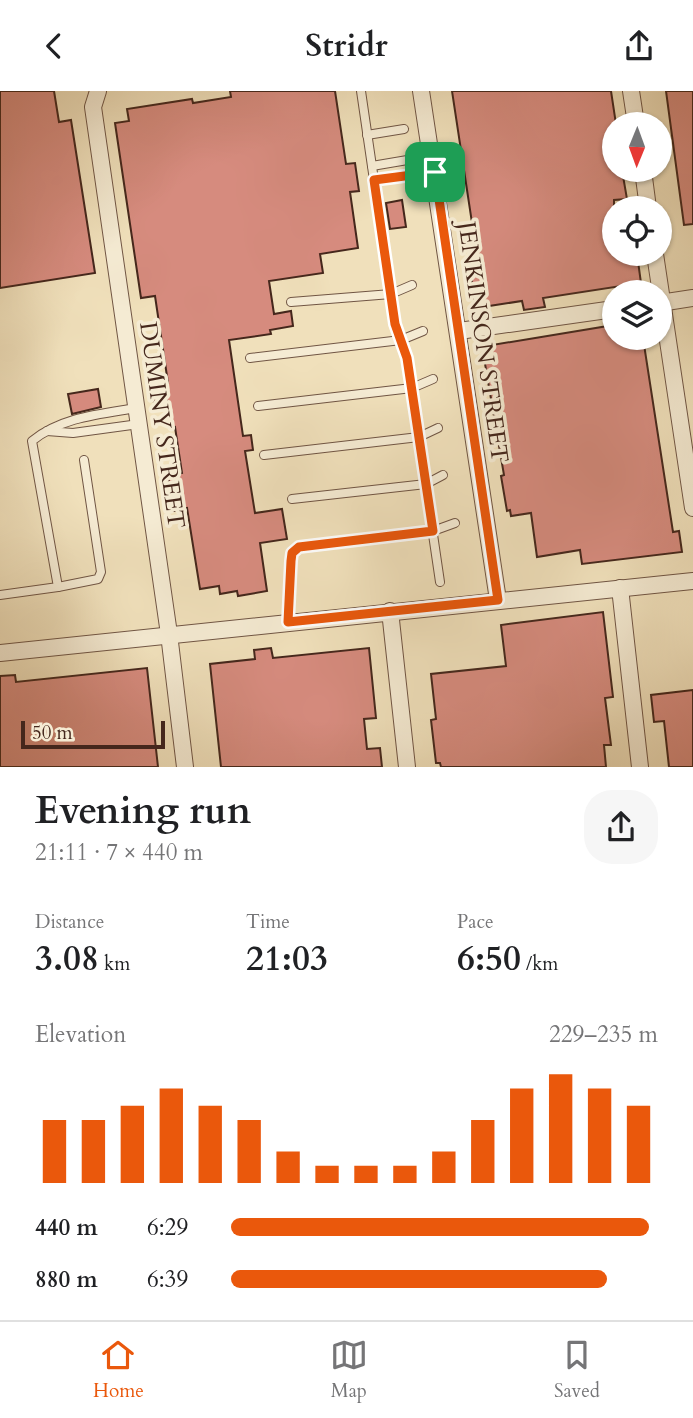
<!DOCTYPE html>
<meta charset="utf-8">
<style>
:root{--surface:#fff;--page:#f6f6f6;--text:#202124;--muted:#757577;--line:#e0e0e0;--accent:#ea580c}
body{margin:0;font-family:Cardo,serif;background:var(--page);color:var(--text);height:100vh;display:flex;flex-direction:column;font-size:26px;white-space:nowrap}
*{box-sizing:border-box;margin:0}
p{font-size:23px;color:var(--muted)}
.icon{flex:none;width:38px;height:38px;fill:none;stroke:currentColor;stroke-width:2;stroke-linecap:round;stroke-linejoin:round}
.map{position:relative;height:676px;overflow:hidden}
.panel{display:flex;flex-direction:column;background:var(--surface);flex:1}
.panel>*{flex:none}
.needle{width:46px;rotate:181deg}
.controls{position:absolute;left:602px;top:21px;display:grid;gap:14px}
.controls a{display:grid;place-items:center;width:70px;height:70px;border-radius:50%;background:var(--surface);box-shadow:0 2px 5px #0004;font-size:35px}
.scale{position:absolute;left:21px;bottom:18px;width:144px;box-sizing:border-box;padding-left:7px;border:4px solid #45271c;border-top:0;font-size:19px;line-height:24px;white-space:nowrap;color:#45271c;-webkit-text-stroke:5px #f5ebd3;paint-order:stroke}
.pin{position:absolute;display:grid;place-items:center;width:60px;height:60px;color:#fff;margin:-30px;border-radius:14px;box-shadow:0 4px 10px #0006}
.round{display:grid;place-items:center;flex:none;width:74px;height:74px;border-radius:28px;background:var(--page)}
.headline{display:flex;align-items:center;justify-content:space-between;height:119px;padding:0 35px}
h1{font-size:38px;font-weight:700;line-height:52px}
.stats{display:grid;grid-template-columns:repeat(3,1fr);gap:10px;height:119px;padding:7px 35px}
.stats div{display:grid;align-content:center}
.stats b{font-size:35px;font-weight:700}
.stats small{font-size:19px;font-weight:400}
.stats p{font-size:19px}
.chart{height:196px;padding:14px 35px}
.chart p{display:flex;justify-content:space-between}
.chart svg{width:100%;height:126px;margin-top:7px;stroke:var(--accent);stroke-width:6}
ul{padding:0 35px;list-style:none;font-size:23px}
li{display:grid;grid-template-columns:112px 84px 1fr;align-items:center;height:52px}
li i{height:18px;border-radius:9px;background:var(--accent)}
header{display:flex;justify-content:space-between;align-items:center;height:91px;padding:0 35px;background:var(--surface);font-size:32px;font-weight:700}
.menu{display:flex;justify-content:space-around;align-items:center;height:98px;border-top:2px solid var(--line);background:var(--surface);font-size:19px;color:var(--muted)}
.menu a{display:grid;justify-items:center;gap:4px}
.menu .selected{color:var(--accent)}
.map>svg:first-child{display:block}
.building{fill:#d68b7e;stroke:#45271c;stroke-width:2}
.lines{fill:none;stroke-linecap:round;stroke-linejoin:round}
.lane-casing{stroke:#705544;stroke-width:10}
.street-casing{stroke:#705544;stroke-width:18}
.lane{stroke:#f5ebd3;stroke-width:8}
.street{stroke:#f5ebd3;stroke-width:16}
.route-casing{stroke:#fff;stroke-width:14}
.route{stroke:#ea580c;stroke-width:9}
.labels{text-anchor:middle;dominant-baseline:central;stroke-width:7;stroke-linejoin:round;paint-order:stroke}
.street-label{font-size:24px;fill:#45271c;stroke:#f5ebd3}
</style>
<header><svg class="icon" aria-label="back" viewBox="0 0 24 24"><path d="M15 5l-7 7 7 7"/></svg>Stridr<svg class="icon" aria-label="share" viewBox="0 0 24 24"><path d="M12 15V3M7 8l5-5 5 5M5 13v7h14v-7"/></svg></header>
<div class="map">
<svg width="693" height="676" viewBox="0 0 693 676">
<rect width="100%" height="100%" fill="#f0e0bb"/>
<filter id="stains"><feTurbulence type="fractalNoise" baseFrequency=".00286" numOctaves="4"/><feColorMatrix values="0 0 0 0 .2 0 0 0 0 .09 0 0 0 0 .02 0 0 0 .5 -.17"/></filter>
<radialGradient id="worn" r=".72"><stop offset=".6" stop-color="#630" stop-opacity="0"/><stop offset="1" stop-color="#630" stop-opacity=".3"/></radialGradient>
<g class="building">
<polygon points="0,0 54,0 59,31 71,29 95,182 0,197"/>
<polygon points="230,0 335,0 346,73 355,72 359,100 350,101 358,157 320,163 323,182 269,190 274,223 291,220 293,235 270,239 271,243 229,249 243,345 251,344 253,359 245,360 255,422 282,418 287,448 260,452 267,500 238,505 237,500 220,503 219,495 200,498 187,417 173,420 168,385 182,382 175,336 171,337 167,310 154,312 151,294 168,292 155,205 141,207 115,32 129,30 127,18 192,8 193,12 231,6"/>
<polygon points="452,0 611,0 616,33 614,79 622,79 627,108 614,109 614,163 637,163 641,192 543,207 545,216 524,219 522,210 476,217 470,180 479,178"/>
<polygon points="666,0 693,0 693,133 684,134"/>
<polygon points="402,109 406,136 390,138 386,112"/>
<polygon points="614,234 614,247 643,247 673,441 679,440 682,461 582,473 580,459 537,466 531,422 511,425 510,419 507,420 501,385 504,384 483,261 486,260 486,255"/>
<polygon points="98,298 101,316 72,323 68,303"/>
<polygon points="603,521 613,606 605,607 611,654 604,654 606,676 441,676 440,672 436,672 431,629 436,628 431,583 506,575 501,534"/>
<polygon points="271,557 273,567 369,557 376,627 364,628 367,658 380,657 382,676 221,676 210,573 255,568 254,559"/>
<polygon points="147,577 158,676 0,676 0,585 15,584 16,591"/>
<polygon points="693,599 693,676 669,676 664,630 654,631 651,604"/>
</g>
<g class="lines">
<g class="lane-casing">
<g id="lane">
<polyline points="361,0 395,233 407,267 440,491"/>
<polyline points="367,44 404,38"/>
<polyline points="372,75 431,65"/>
<polyline points="374,89 433,81"/>
<polyline points="291,211 391,203 412,194"/>
<polyline points="250,267 401,249 423,240"/>
<polyline points="258,315 412,297 433,288"/>
<polyline points="47,340 73,342 139,333"/>
<polyline points="264,364 419,346 438,337"/>
<polyline points="292,408 426,393 443,384"/>
<polyline points="58,496 98,488 101,481 84,369"/>
<path d="M0,504L58,496L32,350C61,326 101,323 136,317"/>
<polyline points="288,531 291,470 292,462 299,456 433,440 455,432"/>
</g>
</g>
<g class="street-casing">
<g id="street">
<polyline points="98,0 93,16 169,543 185,676"/>
<polyline points="421,0 498,509"/>
<polyline points="631,0 636,33"/>
<polyline points="643,79 648,117"/>
<polyline points="655,163 693,417"/>
<polyline points="660,212 693,207"/>
<polyline points="459,240 614,218"/>
<polyline points="620,497 640,676"/>
<polyline points="390,520 407,676"/>
<polyline points="0,562 693,490"/>
</g>
</g>
<use href="#lane" class="lane"/>
<use href="#street" class="street"/>
</g>
<g class="lines">
<g class="route-casing">
<polygon id="route" points="435,81 498,509 288,531 291,470 292,462 299,456 433,440 407,267 395,233 374,89"/>
</g>
<use href="#route" class="route"/>
</g>
<g class="labels">
<g class="street-label">
<text transform="translate(483 251) rotate(82)">JENKINSON STREET</text>
<text transform="translate(162 334) rotate(82)">DUMINY STREET</text>
</g>
</g>
<rect width="100%" height="100%" filter="url(#stains)"/>
<rect width="100%" height="100%" fill="url(#worn)"/>
</svg>
<div class="controls">
<a><svg class="needle" viewBox="-14 -14 28 28"><path d="M0-13l5 13h-10z" fill="#e53935"/><path d="M0 13l5-13h-10z" fill="#757577"/></svg></a>
<a><svg class="icon" aria-label="locate" viewBox="0 0 24 24"><circle cx="12" cy="12" r="6"/><path d="M12 2v4M12 18v4M2 12h4M18 12h4"/></svg></a>
<a><svg class="icon" aria-label="layers" viewBox="0 0 24 24"><path d="M12 4l9 5-9 5-9-5zM3 14l9 5 9-5"/></svg></a>
</div>
<div class="scale">50 m</div>
<div class="pin" style="left:435px;top:81px;background:#1e9e55"><svg class="icon" aria-label="arrive" viewBox="0 0 24 24"><path d="M6 21V4h12l-3 4 3 4H6"/></svg></div>
</div>
<section class="panel">
<div class="headline"><div><h1>Evening run</h1><p>21:11 · 7 × 440 m</p></div><a class="round"><svg class="icon" aria-label="share" viewBox="0 0 24 24"><path d="M12 15V3M7 8l5-5 5 5M5 13v7h14v-7"/></svg></a></div>
<div class="stats">
<div><p>Distance</p><b>3.08<small> km</small></b></div>
<div><p>Time</p><b>21:03</b></div>
<div><p>Pace</p><b>6:50<small> /km</small></b></div>
</div>
<div class="chart"><p><span>Elevation</span>229–235 m</p>
<svg viewBox="0 0 160 44" preserveAspectRatio="none"><path d="M5 44V22M15 44V22M25 44V17M35 44V11M45 44V17M55 44V22M65 44V33M75 44V38M85 44V38M95 44V38M105 44V33M115 44V22M125 44V11M135 44V6M145 44V11M155 44V17"/></svg>
</div>
<ul>
<li><b>440 m</b>6:29<i style="width:98%"></i></li>
<li><b>880 m</b>6:39<i style="width:88%"></i></li>
</ul>
</section>
<nav class="menu">
<a class="selected"><svg class="icon" aria-label="home" viewBox="0 0 24 24"><path d="M3 11l9-7 9 7M6 9v11h12V9"/></svg>Home</a>
<a><svg class="icon" aria-label="map" viewBox="0 0 24 24"><path d="M3 6l6-2 6 2 6-2v14l-6 2-6-2-6 2zM9 4v14M15 6v14"/></svg>Map</a>
<a><svg class="icon" aria-label="saved" viewBox="0 0 24 24"><path d="M7 4h10v16l-5-4-5 4z"/></svg>Saved</a>
</nav>
